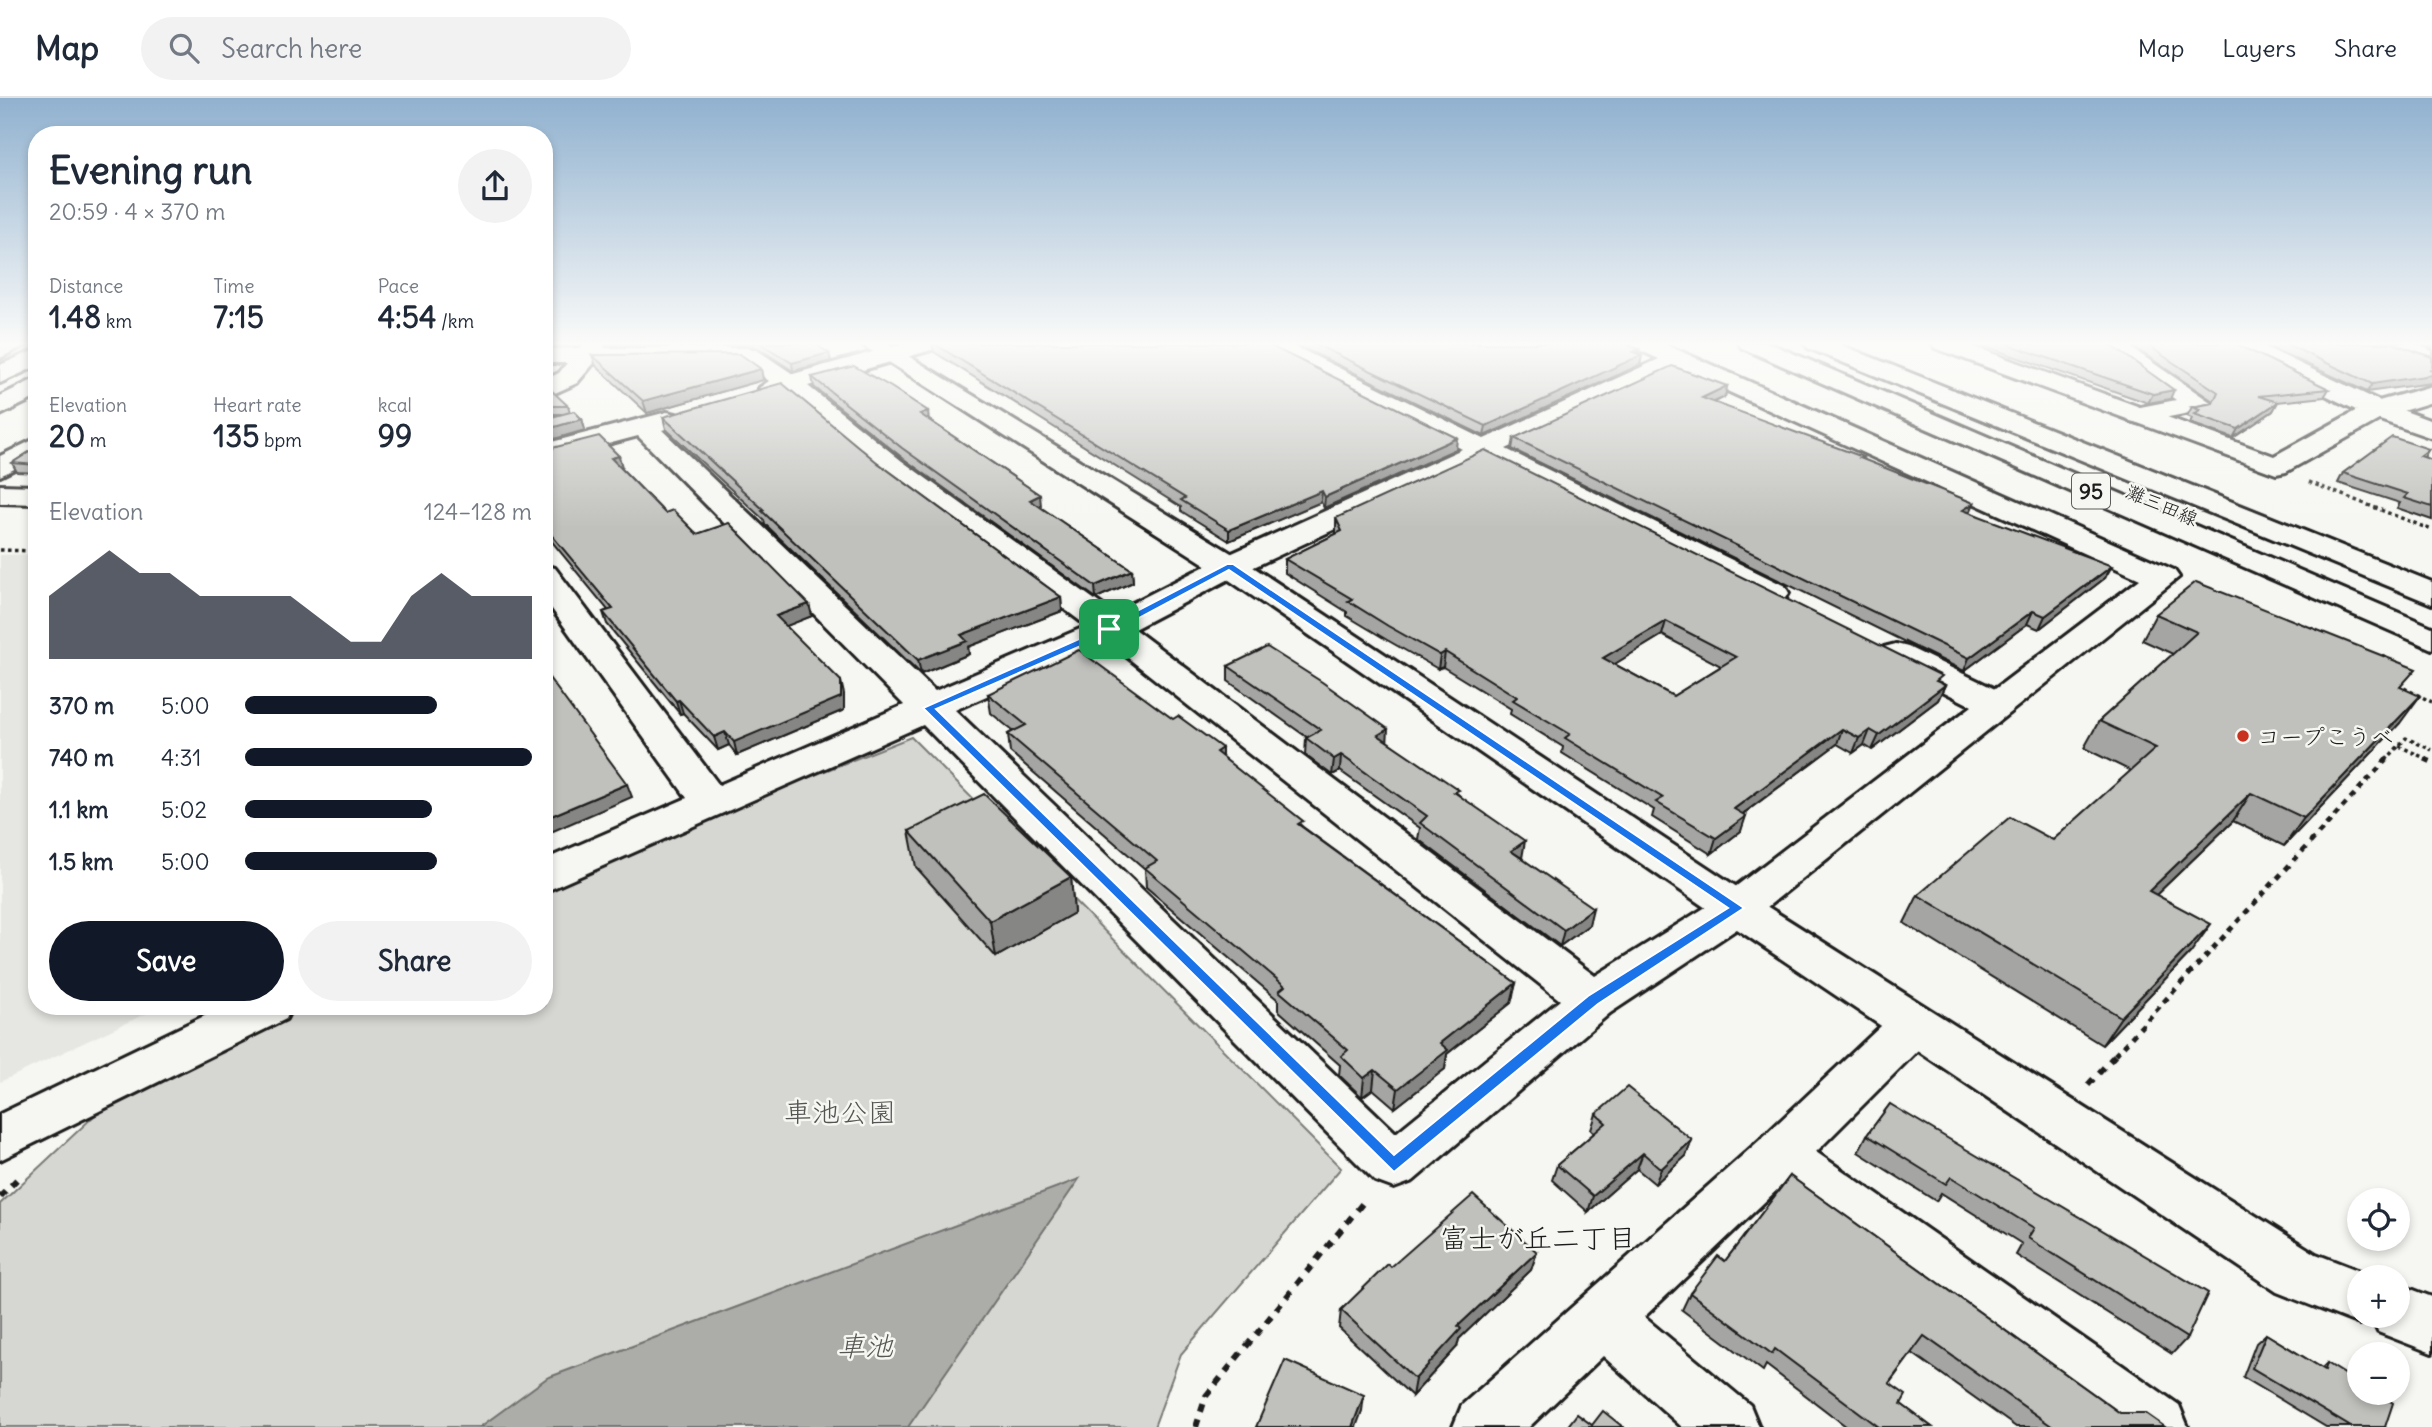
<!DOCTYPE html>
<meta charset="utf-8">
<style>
:root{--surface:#fff;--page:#f2f2f3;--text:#1f2937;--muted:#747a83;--line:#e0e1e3;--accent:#111827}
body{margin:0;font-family:Delius,"Klee One",sans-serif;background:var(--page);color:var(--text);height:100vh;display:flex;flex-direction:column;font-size:26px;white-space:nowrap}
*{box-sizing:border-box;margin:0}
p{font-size:23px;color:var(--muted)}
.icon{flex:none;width:38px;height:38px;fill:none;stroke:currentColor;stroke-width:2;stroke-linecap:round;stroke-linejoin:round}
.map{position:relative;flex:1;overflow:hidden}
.details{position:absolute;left:28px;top:28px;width:525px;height:889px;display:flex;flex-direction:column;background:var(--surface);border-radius:28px;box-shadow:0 4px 10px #0003}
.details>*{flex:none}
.tools{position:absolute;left:2347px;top:1090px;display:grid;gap:14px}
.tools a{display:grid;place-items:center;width:63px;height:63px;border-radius:50%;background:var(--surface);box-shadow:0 4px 10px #0003;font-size:35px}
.pin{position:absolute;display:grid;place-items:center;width:60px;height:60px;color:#fff;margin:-30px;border-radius:14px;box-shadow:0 4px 10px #0006}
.round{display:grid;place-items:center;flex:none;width:74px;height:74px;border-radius:37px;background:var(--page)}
.overview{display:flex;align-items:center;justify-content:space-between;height:119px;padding:0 21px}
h1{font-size:38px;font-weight:700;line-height:52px}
.metrics{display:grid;grid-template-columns:repeat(3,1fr);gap:10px;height:119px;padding:7px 21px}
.metrics div{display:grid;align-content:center}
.metrics b{font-size:30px;font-weight:700}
.metrics small{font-size:19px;font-weight:400}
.metrics p{font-size:19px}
.chart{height:196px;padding:14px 21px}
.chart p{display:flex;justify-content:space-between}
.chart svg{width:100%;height:126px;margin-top:7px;fill:var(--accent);opacity:.7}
.action{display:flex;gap:14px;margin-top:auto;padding:14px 21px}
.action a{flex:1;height:80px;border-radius:42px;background:var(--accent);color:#fff;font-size:28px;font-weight:700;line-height:80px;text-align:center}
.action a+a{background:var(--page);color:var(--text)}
ul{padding:0 21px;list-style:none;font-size:23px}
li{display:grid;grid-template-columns:112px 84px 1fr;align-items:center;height:52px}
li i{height:18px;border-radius:9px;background:var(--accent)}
header{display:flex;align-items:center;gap:42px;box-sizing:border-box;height:98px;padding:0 35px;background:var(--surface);border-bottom:2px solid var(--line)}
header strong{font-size:33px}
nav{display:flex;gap:38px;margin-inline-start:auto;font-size:24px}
.search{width:490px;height:63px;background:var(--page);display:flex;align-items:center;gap:18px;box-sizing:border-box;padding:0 24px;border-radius:38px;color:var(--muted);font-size:26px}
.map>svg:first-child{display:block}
.built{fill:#e6e6e2}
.green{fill:#d6d6d2;stroke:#797977;stroke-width:2}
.water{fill:#acaca9;stroke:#727271;stroke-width:2}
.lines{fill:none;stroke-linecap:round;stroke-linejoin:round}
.minor-casing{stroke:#1c1c1c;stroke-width:6}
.tertiary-casing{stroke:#1c1c1c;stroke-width:6}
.secondary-casing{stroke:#1c1c1c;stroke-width:6}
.primary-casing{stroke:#1c1c1c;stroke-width:6}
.path-far2{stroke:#1c1c1c;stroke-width:3.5;stroke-dasharray:3.5 3.5;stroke-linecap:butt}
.path-far1{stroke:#1c1c1c;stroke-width:5;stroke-dasharray:6 6;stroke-linecap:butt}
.path{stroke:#1c1c1c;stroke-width:6;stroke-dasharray:8 8;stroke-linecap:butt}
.minor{fill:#f6f6f2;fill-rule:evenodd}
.tertiary{fill:#f6f6f2;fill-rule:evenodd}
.secondary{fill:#f6f6f2;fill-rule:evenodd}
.primary{fill:#f6f6f2;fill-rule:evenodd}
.rail{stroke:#1c1c1c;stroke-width:3.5}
.wall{fill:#a5a5a3;stroke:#1c1c1c;stroke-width:2;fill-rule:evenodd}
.shaded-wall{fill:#868684;stroke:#1c1c1c;stroke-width:2}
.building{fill:#c0c0bd;stroke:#1c1c1c;stroke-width:2;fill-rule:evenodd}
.route{fill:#1a73e8;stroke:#fff;stroke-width:2;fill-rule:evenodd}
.poi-dot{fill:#c8321e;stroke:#f6f6f2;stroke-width:2.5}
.labels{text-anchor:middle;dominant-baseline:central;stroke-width:5;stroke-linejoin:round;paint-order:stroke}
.far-street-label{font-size:19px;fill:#1c1c1c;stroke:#f6f6f2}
.shield{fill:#f6f6f2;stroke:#5d5d5c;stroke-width:2}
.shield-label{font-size:21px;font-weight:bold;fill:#1c1c1c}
.poi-label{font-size:23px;fill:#1c1c1c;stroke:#f6f6f2;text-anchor:start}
.near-park-label{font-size:28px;fill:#545453;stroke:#f6f6f2}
.near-neighbourhood-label{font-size:28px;fill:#1c1c1c;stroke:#f6f6f2}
.near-water-label{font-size:28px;font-style:italic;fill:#565654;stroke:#f6f6f2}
</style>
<header>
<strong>Map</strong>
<div class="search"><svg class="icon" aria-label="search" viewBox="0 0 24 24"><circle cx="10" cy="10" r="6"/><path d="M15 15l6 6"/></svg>Search here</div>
<nav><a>Map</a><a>Layers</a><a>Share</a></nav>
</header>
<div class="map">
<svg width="2432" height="1329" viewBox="0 0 2432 1329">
<rect width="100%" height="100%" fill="#f6f6f2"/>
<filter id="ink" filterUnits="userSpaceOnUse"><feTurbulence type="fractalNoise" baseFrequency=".0143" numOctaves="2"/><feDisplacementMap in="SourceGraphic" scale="14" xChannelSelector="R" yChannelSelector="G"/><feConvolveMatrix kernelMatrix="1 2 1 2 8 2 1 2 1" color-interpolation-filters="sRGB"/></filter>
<g filter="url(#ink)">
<g class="built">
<polygon points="5,245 37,245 37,248 0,268 0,247"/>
<polygon points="37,456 37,908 162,908 0,984 0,457"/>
</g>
<polygon class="green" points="911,639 1341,1070 1181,1256 1154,1329 0,1329 0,1106 112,1001 235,948 301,908 544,908 544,784"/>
<polygon class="water" points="1079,1081 908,1329 480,1329 547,1280"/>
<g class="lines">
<g class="minor-casing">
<g id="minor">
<path d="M585,245H603L605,250H748L757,252L793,276L905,245H942L938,250L808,288L902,363L1113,515L1219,461L1462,351L1262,250L1258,245H1288L1484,341L1659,261L1635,250L1631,245H1662L2174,472L2179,479L1752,821L1610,915L1413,1083L1394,1090L1375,1083L923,627L544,794V762L687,700L544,500V467L555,470L719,687L904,607L638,338L544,363V346L667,314L676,316L680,322L676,328L662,332L935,593L1087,528L882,375L785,294L772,298L763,295L759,290L769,283L743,264L594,265L577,285L544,300V282L559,275L567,265H544V251L580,250ZM1679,271L2140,481L1995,591L1908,549L1896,546L1884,549L1879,556L1884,563L1972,608L1722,799L1595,878L1134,531L1241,475L1483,362L1761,502L1773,505L1785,502L1789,495L1785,488L1506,351ZM1108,544L1560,902L1396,1035L955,612Z"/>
<polygon points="2096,245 2124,245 2212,305 2208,311 2199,313 2139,325 2130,323 2126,317 2130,311 2176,302"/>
<polygon points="2226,245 2256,245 2386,306 2432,323 2432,340 2368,318 2230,250"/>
<polygon points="2383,245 2414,245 2432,253 2432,269 2387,250"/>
<polygon points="37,340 37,360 0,378 0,358"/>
<polygon points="0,387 37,388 37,406 0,405"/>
<polygon points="1914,907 1931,913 1938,926 1931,939 1816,1054 2179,1307 2188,1329 2106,1329 1781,1088 1644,1219 1750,1307 1759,1329 1682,1329 1603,1258 1529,1329 1453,1329 1462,1307 1761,1041 1897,913"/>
<polygon points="225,908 292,908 286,921 0,1062 0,1016"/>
</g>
</g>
<g class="tertiary-casing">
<g id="tertiary">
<polygon points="859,245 887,245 1241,461 1752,799 2316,1156 2378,1180 2359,1180 2359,1218 2398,1218 2398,1186 2432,1199 2432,1255 2378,1234 2372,1221 2359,1226 2277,1194 1722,821 1219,475"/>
<polygon points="1931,245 1964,245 2274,358 2368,306 2432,288 2432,304 2386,318 2286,374 2276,376 1935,250"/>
</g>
</g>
<g class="secondary-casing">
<g id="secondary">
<polygon points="37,251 37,268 0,285 0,267"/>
<polygon points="37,280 37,299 0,317 0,298"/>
</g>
</g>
<g class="primary-casing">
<g id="primary">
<polygon points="1738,245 1769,245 2432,529 2432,551 1742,250"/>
<polygon points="1804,245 1836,245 2432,484 2432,506 1808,250"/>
</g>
</g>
<g class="path-far2">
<polyline points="2309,384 2432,432"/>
<polyline points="0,452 37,453"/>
<polyline points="2398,587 2432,604"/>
<polyline points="2399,648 2429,662"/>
<polyline points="2386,662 2406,640 2432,652"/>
</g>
<g class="path-far1">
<polyline points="2425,661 2432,664"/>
<polyline points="2115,957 2387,661"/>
</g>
<g class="path">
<polyline points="2088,987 2117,955"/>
<polyline points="0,1099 20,1078"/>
<polyline points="1196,1329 1206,1298 1366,1101"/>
</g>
<use href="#minor" class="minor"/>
<use href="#tertiary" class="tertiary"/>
<use href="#secondary" class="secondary"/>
<use href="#primary" class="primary"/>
<polyline class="rail" points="0,262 32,245"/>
</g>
<g class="wall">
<polygon points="544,245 570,245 566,248 544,248"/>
<polygon points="605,245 814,245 831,263 793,273 758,250 749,247 607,247"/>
<polygon points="932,245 1456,351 1324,410 1321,404 1229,443 1181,413 1181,409 934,254"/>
<polygon points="1293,245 1629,245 1628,247 1639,251 1638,255 1642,257 1640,267 1484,338"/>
<polygon points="1976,245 2108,245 2170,301 2148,305"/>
<polygon points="2128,245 2234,245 2329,291 2324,299 2277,304 2273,313 2233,340 2190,325 2192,320 2187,318 2192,309 2213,305 2213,303"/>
<polygon points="2261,245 2392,245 2432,259 2367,294"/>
<polygon points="2419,245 2432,245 2432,250"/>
<polygon points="592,257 761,271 763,282 647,315 596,268"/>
<polygon points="812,279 929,322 1040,397 1040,409 1132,472 1133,484 1096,500 904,361 814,289"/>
<polygon points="1727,288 1725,299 1713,305 1862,361 2105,480 2039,531 2027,526 1964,573 1512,351 1514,340"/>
<polygon points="544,292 568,308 570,314 582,321 585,332 544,344 544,321 562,316 544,316"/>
<polygon points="663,319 878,365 1061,499 1062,513 968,549 969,556 921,576 765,426 764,422 666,331"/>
<polygon points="37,349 37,375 17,374 12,365"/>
<polygon points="2429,351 2424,359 2432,362 2432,422 2397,410 2400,405 2338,385 2343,375"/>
<polygon points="544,352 622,369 621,370 665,415 812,518 786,528 844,596 844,612 737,657 729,647 718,652 683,615 680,616 607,526 603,514 608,512 544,434"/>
<path d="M1336,420L1940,584L1945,587L1938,602L1872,652L1864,647L1853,655L1837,646L1743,716L1741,733L1711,756L1652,719L1654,712L1562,655L1563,649L1510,616L1511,611L1443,569L1438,571L1387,542L1347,518V514L1285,475V461L1336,436ZM1662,537L1721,568L1673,598L1614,566Z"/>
<polygon points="2156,516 2402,590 2400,625 2284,748 2233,723 2156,797 2191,854 2102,947 1904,825 1918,797 2053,742 2131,673 2084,650 2099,623 2173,556 2142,542"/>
<polygon points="1228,568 1387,643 1458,696 1589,827 1560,848 1418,741 1420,730 1340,673 1332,677 1305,657 1306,640 1308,640 1228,583"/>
<polygon points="988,596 1222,659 1303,729 1516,885 1511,905 1447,956 1445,971 1395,1010 1373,991 1362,999 1339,977 1340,967 1278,912 1278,902 1146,789 1145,771 1010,654 1008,636 1013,633 991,615"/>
<polygon points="909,733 1071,779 1074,815 996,859 916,769"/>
<polygon points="1890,1006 2187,1240 2172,1256 2016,1157 2022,1146 1941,1095 1936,1103 1858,1054 1867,1037"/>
<polygon points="1596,1016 1692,1042 1686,1058 1655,1086 1637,1071 1588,1114 1552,1082 1557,1067 1594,1035 1591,1032"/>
<polygon points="1790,1078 2120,1315 2165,1329 2016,1329 1912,1255 1889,1286 1901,1306 1932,1329 1847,1329 1766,1267 1763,1273 1682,1212 1690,1195 1725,1163"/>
<polygon points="1537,1154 1531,1172 1459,1241 1457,1249 1412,1298 1339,1230 1341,1212 1391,1169"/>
<polygon points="2266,1236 2322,1270 2327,1265 2385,1329 2326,1329 2243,1279 2256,1245"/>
</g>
<g class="shaded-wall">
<polygon points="1639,251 1637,259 1642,257 1640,267 1484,338 1486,328"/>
<polygon points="829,255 831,263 793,273 792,265"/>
<polygon points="545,260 547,268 544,271 544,260"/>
<polygon points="761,271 763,282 647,315 643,303"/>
<polygon points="2432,272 2432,285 2367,294 2372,286"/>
<polygon points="1727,288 1725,299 1699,311 1702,300"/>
<polygon points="2174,292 2170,301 2148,305 2153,296"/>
<polygon points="2278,304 2273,313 2233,340 2238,331"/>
<polygon points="928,313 929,324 920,316"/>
<polygon points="582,321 585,332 544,344 544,332"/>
<polygon points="1457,340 1456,351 1324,410 1325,399"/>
<polygon points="619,358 622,369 615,371 611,360"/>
<polygon points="1322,393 1321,404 1229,443 1229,432"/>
<polygon points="1040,397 1041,408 1031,413 1030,402"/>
<polygon points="1974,405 1969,417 1963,412"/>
<polygon points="2112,468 2105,480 2039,531 2045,518"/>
<polygon points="1132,472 1133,484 1096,500 1095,488"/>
<polygon points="1061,499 1062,513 968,549 969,556 921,576 918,562 961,537"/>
<polygon points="809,506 812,518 779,531 776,518"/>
<polygon points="2033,513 2027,526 1964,573 1969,560"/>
<polygon points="1666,523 1662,537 1600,575 1603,560"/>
<polygon points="1445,554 1443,569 1438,571 1440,557"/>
<polygon points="841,583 844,596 844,612 737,657 734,644"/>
<polygon points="1945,587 1938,602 1872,652 1879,637"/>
<polygon points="2420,598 2400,625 2284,748 2304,720"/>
<polygon points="679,602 683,615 680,616 676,603"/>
<polygon points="1388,631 1387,647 1378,637"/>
<polygon points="1842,631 1837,646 1729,726 1734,711"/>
<polygon points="1870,632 1864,647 1853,655 1859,640"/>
<polygon points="725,634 729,647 718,652 714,639"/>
<polygon points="1222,650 1222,669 1216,654"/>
<polygon points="1341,657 1340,673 1332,677 1334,661"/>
<polygon points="627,686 632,699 544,737 544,721"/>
<polygon points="2251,695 2233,723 2131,821 2149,793"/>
<polygon points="1746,718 1741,733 1711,756 1716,740"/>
<polygon points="1525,743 1522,760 1511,753"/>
<polygon points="1071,779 1074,815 996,859 990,823"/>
<polygon points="1593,810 1589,827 1560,848 1564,832"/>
<polygon points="2211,826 2191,854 2102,947 2121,919"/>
<polygon points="1516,885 1511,905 1447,956 1445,971 1395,1010 1398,991 1440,945"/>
<polygon points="1375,972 1373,991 1362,999 1364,980"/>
<polygon points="1692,1042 1686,1058 1655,1086 1661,1071"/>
<polygon points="1643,1055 1637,1071 1588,1114 1593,1098"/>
<polygon points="1537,1154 1531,1172 1459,1241 1457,1249 1412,1298 1415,1281 1458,1228"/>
<polygon points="1364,1297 1362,1313 1356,1329 1352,1329"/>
</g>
<g class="building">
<polygon points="760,245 814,245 829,255 792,265"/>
<polygon points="933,245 1265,245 1457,340 1325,399 1322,393 1229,432 1181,402 1185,400"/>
<polygon points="1313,245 1629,245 1626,246 1639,251 1633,254 1642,257 1486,328"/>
<polygon points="2004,245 2108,245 2174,292 2153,296"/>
<polygon points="2144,245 2234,245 2329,291 2258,298 2278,304 2238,331 2194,316 2200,312 2192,309 2213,305 2218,294"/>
<polygon points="2284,245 2392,245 2432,259 2432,272 2429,272 2432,273 2432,277 2372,286"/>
<polygon points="740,256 761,271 643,303 592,257"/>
<polygon points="854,268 891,289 928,313 920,316 1040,397 1030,402 1132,472 1095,488 902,350 812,279"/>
<polygon points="1672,268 1727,288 1702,300 1863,359 1860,360 1974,405 1963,412 2112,468 2045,518 2033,513 1969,560 1514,340"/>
<polygon points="782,285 878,365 1061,499 961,537 967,543 918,562 762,413 764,412 663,319"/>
<polygon points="550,291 568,308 544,308 544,292"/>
<polygon points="574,313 582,321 544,332 544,321"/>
<polygon points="599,338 619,358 611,360 665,415 673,412 697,436 729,425 809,506 776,518 841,583 841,599 734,644 725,634 714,639 679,602 676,603 603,514 613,511 544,428 544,352"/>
<polygon points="2392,339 2429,351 2420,358 2432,362 2432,409 2404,400 2408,396 2343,375"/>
<polygon points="37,349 37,367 12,365"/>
<path d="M1485,352L1942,578L1936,583L1945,587L1879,637L1870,632L1859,640L1842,631L1734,711L1746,718L1716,740L1656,704L1663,700L1565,640L1570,636L1513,602L1517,599L1445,554L1440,557L1388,528L1348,503L1352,501L1285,461L1342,433L1336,420ZM1666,523L1736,559L1673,598L1603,560Z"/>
<polygon points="2196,484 2416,571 2400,589 2420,598 2304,720 2251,695 2149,793 2211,826 2121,919 1918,797 2010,719 2053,742 2156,650 2099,623 2197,534 2156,516"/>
<polygon points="1267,549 1322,584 1388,631 1378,637 1459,692 1454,694 1525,743 1511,753 1593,810 1564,832 1420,725 1427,718 1341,657 1334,661 1306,640 1321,632 1228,568"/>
<polygon points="1079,552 1173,621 1178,618 1222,650 1216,654 1303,723 1298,726 1516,885 1440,945 1448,952 1398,991 1375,972 1364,980 1341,958 1348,952 1279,893 1285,888 1145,770 1157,763 1008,636 1026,627 988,596"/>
<polygon points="544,573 627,686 544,721"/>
<polygon points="984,696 1071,779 990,823 909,733"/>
<polygon points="1627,989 1692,1042 1661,1071 1643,1055 1593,1098 1557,1067 1606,1025 1596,1016"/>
<polygon points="1890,1006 2208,1195 2187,1240 2028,1140 2034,1130 1951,1079 1946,1086 1867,1037"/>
<polygon points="1790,1078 2120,1315 2145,1315 2165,1329 2053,1329 1924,1238 1889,1285 1906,1297 1901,1306 1932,1329 1879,1329 1775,1251 1772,1256 1690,1195 1718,1158 1725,1163"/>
<polygon points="1473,1097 1537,1154 1458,1228 1461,1231 1415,1281 1341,1212 1388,1166 1391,1169"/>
<polygon points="2266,1236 2325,1272 2327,1265 2359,1285 2359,1295 2377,1295 2393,1305 2385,1329 2351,1329 2252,1270"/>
<polygon points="1285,1262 1364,1297 1352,1329 1256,1329"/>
<polygon points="1603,1313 1623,1329 1567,1329 1577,1316 1592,1327"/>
</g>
</g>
<linearGradient id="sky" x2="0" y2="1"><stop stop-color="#90b1cf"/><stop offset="0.57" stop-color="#fbfbf9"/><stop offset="1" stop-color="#fbfbf9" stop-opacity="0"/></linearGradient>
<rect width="2432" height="431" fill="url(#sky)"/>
<path class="route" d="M1227,466H1233L1744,810L1598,906L1394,1074L923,610L1106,529ZM1229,472L1728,810L1588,898L1394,1057L936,611L1113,534Z"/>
<circle class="poi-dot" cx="2243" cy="638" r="7"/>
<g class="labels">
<g class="far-street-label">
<text transform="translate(2162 407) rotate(23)">灘三田線</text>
</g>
<rect class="shield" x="2072" y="375.5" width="38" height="35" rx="5"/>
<g class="shield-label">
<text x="2091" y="393">95</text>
</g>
<g class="poi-label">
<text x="2257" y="638">コープこうべ</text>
</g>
<g class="near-park-label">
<text x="840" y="1014">車池公園</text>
</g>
<g class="near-neighbourhood-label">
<text x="1538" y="1140">富士が丘二丁目</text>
</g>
<g class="near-water-label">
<text x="865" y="1248">車池</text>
</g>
</g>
</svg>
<div class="tools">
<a><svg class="icon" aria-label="locate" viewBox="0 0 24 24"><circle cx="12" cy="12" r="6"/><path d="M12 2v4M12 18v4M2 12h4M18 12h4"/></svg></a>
<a>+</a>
<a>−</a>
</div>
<div class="pin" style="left:1109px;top:531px;background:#1e9e55"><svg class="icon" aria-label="arrive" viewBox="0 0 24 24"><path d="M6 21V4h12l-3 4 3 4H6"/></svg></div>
<section class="details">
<div class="overview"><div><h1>Evening run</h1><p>20:59 · 4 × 370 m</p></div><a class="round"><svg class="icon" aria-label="share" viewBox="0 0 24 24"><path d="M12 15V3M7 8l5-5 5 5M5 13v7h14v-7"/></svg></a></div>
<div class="metrics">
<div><p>Distance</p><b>1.48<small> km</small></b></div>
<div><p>Time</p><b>7:15</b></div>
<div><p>Pace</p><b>4:54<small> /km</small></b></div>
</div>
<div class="metrics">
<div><p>Elevation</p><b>20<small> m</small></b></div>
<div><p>Heart rate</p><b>135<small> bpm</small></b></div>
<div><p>kcal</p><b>99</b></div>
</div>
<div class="chart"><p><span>Elevation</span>124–128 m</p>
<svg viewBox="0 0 160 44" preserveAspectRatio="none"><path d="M0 44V22L10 14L20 6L30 14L40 14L50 22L60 22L70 22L80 22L90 30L100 38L110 38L120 22L130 14L140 22L150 22L160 22V44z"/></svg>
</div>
<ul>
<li><b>370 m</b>5:00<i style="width:67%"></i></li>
<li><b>740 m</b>4:31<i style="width:100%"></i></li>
<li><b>1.1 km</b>5:02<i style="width:65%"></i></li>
<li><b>1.5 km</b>5:00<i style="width:67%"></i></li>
</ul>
<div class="action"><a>Save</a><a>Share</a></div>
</section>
</div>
